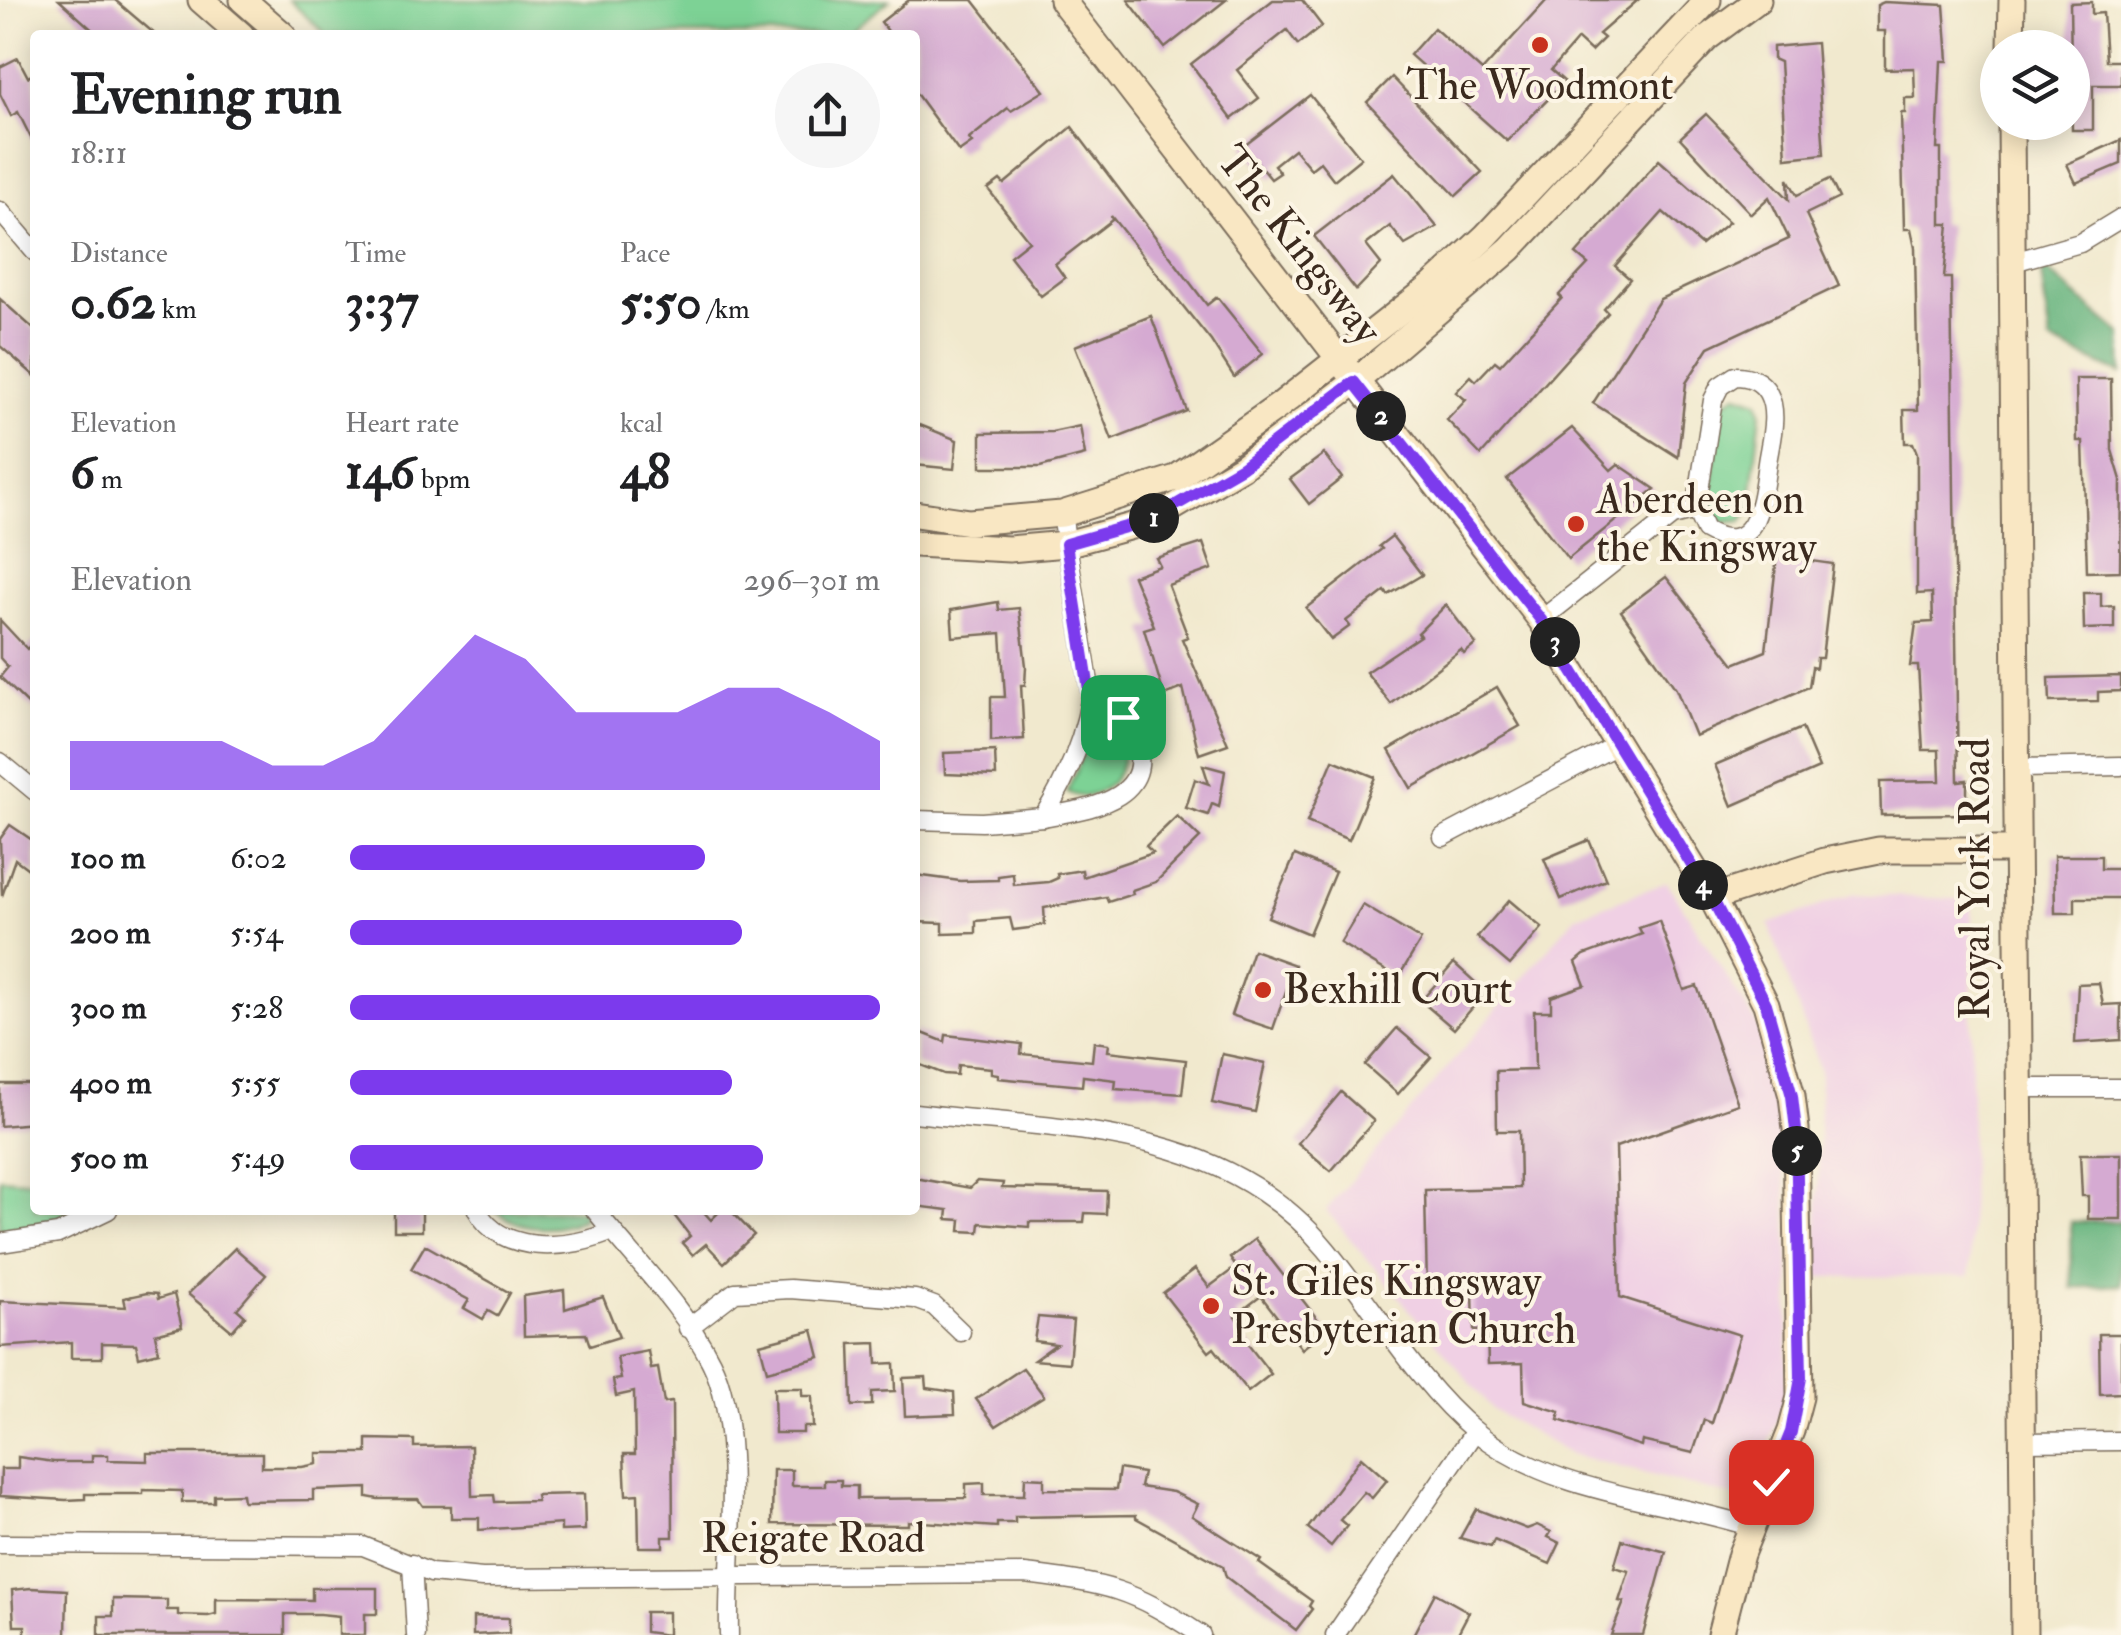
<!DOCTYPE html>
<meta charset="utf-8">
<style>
:root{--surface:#fff;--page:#f6f6f6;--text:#202124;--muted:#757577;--accent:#7c3aed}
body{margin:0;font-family:"IM FELL Double Pica",serif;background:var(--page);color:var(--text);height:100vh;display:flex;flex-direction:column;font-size:38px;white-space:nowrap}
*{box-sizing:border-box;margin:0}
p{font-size:32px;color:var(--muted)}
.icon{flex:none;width:55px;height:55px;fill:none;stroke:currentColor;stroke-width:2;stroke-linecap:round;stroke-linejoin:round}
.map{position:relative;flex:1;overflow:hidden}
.drawer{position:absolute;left:30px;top:30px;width:890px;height:1185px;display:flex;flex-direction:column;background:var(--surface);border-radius:10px;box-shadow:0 5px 25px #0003}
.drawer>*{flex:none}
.buttons{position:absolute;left:1980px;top:30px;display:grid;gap:20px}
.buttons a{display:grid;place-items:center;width:110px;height:110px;border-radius:50%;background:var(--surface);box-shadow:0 5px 25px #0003;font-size:50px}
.pin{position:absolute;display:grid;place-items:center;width:85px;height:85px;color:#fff;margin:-42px;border-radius:20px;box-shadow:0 5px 15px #0006}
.km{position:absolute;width:50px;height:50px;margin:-25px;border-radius:50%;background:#222;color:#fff;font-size:28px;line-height:50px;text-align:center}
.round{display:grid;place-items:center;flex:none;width:105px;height:105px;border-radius:52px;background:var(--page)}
.head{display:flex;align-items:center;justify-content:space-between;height:170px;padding:0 40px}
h1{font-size:55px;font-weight:700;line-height:75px}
.metrics{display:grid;grid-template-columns:repeat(3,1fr);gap:15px;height:170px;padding:10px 40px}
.metrics div{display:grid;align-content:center}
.metrics b{font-size:50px;font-weight:700}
.metrics small{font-size:28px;font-weight:400}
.metrics p{font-size:28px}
.chart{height:280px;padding:20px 40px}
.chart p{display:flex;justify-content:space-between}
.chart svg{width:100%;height:180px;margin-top:10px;fill:var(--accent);opacity:.7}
ul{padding:0 40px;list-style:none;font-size:32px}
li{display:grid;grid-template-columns:160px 120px 1fr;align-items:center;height:75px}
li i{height:25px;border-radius:12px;background:var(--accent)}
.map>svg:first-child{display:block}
.built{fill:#f0d0e4}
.green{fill:#7dd295;stroke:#5c7e5a;stroke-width:2.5}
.forest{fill:#66b47e;stroke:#506f4e;stroke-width:2.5}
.building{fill:#d5aad2}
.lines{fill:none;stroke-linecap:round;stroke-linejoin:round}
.street-casing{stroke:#7b6d5c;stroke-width:21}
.secondary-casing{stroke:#7b6d5c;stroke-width:29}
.street{stroke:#fff;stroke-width:18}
.secondary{stroke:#f9e7c3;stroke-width:25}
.route-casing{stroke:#fff;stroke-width:20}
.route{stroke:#7c3aed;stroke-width:12}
.poi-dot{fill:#c8321e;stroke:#fcf5e5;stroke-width:4}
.labels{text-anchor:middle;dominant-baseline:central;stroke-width:8;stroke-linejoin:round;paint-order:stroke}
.poi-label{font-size:42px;fill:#3b2a1e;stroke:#fcf5e5;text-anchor:start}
.street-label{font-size:42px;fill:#3b2a1e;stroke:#fcf5e5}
</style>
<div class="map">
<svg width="2121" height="1635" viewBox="0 0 2121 1635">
<rect width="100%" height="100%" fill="#fcf5e5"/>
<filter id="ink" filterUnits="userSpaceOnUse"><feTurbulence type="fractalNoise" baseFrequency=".01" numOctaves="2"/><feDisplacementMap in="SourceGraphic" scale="20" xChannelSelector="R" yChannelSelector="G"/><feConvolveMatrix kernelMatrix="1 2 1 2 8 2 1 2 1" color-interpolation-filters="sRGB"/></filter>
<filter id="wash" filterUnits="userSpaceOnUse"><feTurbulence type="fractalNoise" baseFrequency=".0048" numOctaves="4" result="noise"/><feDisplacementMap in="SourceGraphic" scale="40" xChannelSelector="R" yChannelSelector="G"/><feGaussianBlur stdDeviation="2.25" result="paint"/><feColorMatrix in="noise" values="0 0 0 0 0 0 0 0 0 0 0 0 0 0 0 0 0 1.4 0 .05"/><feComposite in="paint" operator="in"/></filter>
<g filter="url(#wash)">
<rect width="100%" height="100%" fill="#f1e9ce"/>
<g class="built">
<polygon points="1667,882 1758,1026 1782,1114 1790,1286 1785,1399 1748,1500 1570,1454 1493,1410 1326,1210 1575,917"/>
<polygon points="1854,894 1972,900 1970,1276 1817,1277 1820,1071 1769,924"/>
</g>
<g class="green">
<polygon points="289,0 890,0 846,35 326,35"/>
<polygon points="1737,394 1758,401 1761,411 1750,509 1742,521 1721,523 1713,517 1710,508 1720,406"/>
<path d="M1102,720C1149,739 1110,815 1067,792L1095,725Z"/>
<polygon points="0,1178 35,1181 35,1210 85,1210 33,1227 0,1231"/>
<path d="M496,1210H584L582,1219C554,1231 520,1231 496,1210Z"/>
</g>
<g class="forest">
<polygon points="2040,265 2121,334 2121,374 2050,342"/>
<polygon points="2121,1221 2121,1285 2072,1288 2071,1222"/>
</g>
<g id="blocks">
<g class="building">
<polygon points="59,0 115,0 156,35 98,35"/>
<polygon points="909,0 973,0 1044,91 1011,111 1008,108 969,139 972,143 959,152 915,92 915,35 891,35 881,22"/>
<polygon points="1128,0 1226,0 1165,48"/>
<polygon points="1273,0 1302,0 1322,26 1298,45 1287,30 1237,70 1259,98 1232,119 1191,64"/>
<polygon points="1547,0 1638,0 1599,34 1604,38 1591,51 1578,39 1551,70 1565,82 1507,141 1410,55 1434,28 1482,71"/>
<polygon points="1884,2 1944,5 1948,61 1941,61 1937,149 1941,149 1941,224 1949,224 1944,278 1951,278 1958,781 1967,780 1967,814 1881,815 1880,782 1940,781 1939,750 1923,750 1918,666 1910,666 1916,623 1933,622 1932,593 1917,594 1917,453 1913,443 1905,443 1904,410 1918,410 1915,248 1911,229 1904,229 1901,113 1905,113 1905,98 1915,98 1914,68 1885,69 1885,31 1877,31 1877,5"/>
<polygon points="2092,2 2092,14 2103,13 2106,61 2121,61 2121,85 2093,85 2093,130 2072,130 2070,3"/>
<polygon points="1816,43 1824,154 1786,158 1780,62 1773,59 1773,47"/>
<polygon points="18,58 28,77 35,73 35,146 18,112 11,116 0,94 0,67"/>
<polygon points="1392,77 1482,172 1456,196 1367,102"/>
<polygon points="1310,95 1361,158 1334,180 1320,162 1311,169 1294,149 1274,165 1280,173 1271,179 1244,146"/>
<polygon points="1706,114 1789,199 1788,179 1797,195 1830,179 1839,198 1806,214 1839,286 1709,347 1686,383 1678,457 1593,403 1660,299 1789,239 1769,197 1751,214 1680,138"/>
<polygon points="1072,127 1207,305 1217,297 1263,354 1234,377 1211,341 1111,216 1112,220 1055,264 1065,278 1041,296 1010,256 1029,241 988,189 1000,180 1004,184"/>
<polygon points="2121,140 2121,164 2076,183 2067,164"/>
<polygon points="1659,160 1729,222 1701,245 1663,212 1615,266 1630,279 1604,309 1608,313 1481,455 1447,420 1466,400 1456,392 1471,376 1476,381 1495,361 1500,365 1562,298 1559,295 1588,264 1576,254"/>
<polygon points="1394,174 1437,227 1405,245 1390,226 1366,245 1381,264 1356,290 1314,236"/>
<polygon points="0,299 35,330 35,376 0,346"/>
<polygon points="1151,316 1187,411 1112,440 1075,346"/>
<polygon points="2076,379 2111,379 2112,450 2121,480 2120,571 2087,572 2083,441 2077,441"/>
<polygon points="915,423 957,440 954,469 915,465"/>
<polygon points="1080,426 1085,455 1040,467 981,467 981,433 1052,432"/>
<polygon points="1572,428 1611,470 1618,464 1655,489 1568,559 1507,479"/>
<polygon points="1324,454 1342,478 1309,504 1290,479"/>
<polygon points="1392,536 1422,575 1388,595 1385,591 1346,621 1350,626 1331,640 1306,608 1382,549 1379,546"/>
<polygon points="1203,543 1212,569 1168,585 1188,637 1182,639 1228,744 1199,754 1183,688 1164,695 1144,629 1154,626 1133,576 1160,566 1156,558"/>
<polygon points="1777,556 1833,564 1822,658 1817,658 1816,668 1812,667 1809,687 1695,736 1676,689 1621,611 1666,577 1734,664 1766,651"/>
<polygon points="2083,593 2101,593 2101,607 2114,606 2114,628 2084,629"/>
<polygon points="998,602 999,610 1019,608 1026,666 1025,685 1021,685 1024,739 991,741 991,697 1005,697 1001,633 953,637 951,610"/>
<polygon points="1446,605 1476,644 1464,654 1461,650 1391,704 1366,672 1420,636 1418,633"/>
<polygon points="0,620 27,649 35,640 35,711 0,677 8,667 0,658"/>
<polygon points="2121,676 2121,691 2098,692 2098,701 2050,702 2049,678"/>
<polygon points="1497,687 1520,726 1411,788 1389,750"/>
<polygon points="1802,728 1819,768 1732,806 1715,765"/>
<polygon points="995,751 996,776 945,774 944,753"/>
<polygon points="1333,760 1375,777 1349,840 1307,822"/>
<polygon points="1203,765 1225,771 1219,807 1212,804 1208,815 1186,808 1195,779 1209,784"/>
<polygon points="1177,816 1200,838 1156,882 1132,890 1133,894 1108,902 1106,897 1044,908 1045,924 1029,928 1013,930 1010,918 976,921 976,933 943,934 943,923 915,922 915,875 960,881 998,880 998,876 1013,874 1014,885 1049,882 1058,878 1057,874 1082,870 1083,877 1153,853 1146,846"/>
<polygon points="10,825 35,842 35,874 15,859 2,896 0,839"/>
<polygon points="1589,840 1606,880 1561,899 1544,859"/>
<polygon points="1295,855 1335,872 1309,934 1268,917"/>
<polygon points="2054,856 2101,856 2101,869 2121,869 2121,898 2075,898 2075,913 2055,913"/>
<polygon points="1509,900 1542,928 1510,965 1477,937"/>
<polygon points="1363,905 1421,940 1398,978 1340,943"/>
<polygon points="1659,921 1684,990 1697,986 1738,1104 1616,1147 1620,1297 1740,1335 1712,1423 1704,1420 1693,1453 1642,1441 1641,1446 1558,1420 1560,1412 1524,1401 1523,1363 1488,1364 1487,1330 1474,1331 1473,1290 1427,1291 1425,1190 1520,1188 1519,1131 1497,1131 1496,1071 1535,1070 1534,1011 1551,1011 1551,997 1585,985 1576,962 1584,955 1642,934 1639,928"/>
<polygon points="1253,950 1295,965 1273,1029 1231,1015"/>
<polygon points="1454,963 1486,992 1454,1029 1421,1001"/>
<polygon points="2099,983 2103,1005 2121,1004 2121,1040 2075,1043 2078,984"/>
<polygon points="1397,1028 1431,1057 1398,1094 1365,1065"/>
<polygon points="915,1030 945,1042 946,1035 1022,1044 1021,1054 1092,1061 1094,1042 1109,1044 1108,1051 1186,1060 1182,1094 1115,1089 1116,1080 1083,1076 1082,1086 998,1078 998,1074 991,1073 991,1068 958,1065 957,1075 944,1074 915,1063"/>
<polygon points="1222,1054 1265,1063 1255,1112 1212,1103"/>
<polygon points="0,1084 35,1084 35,1123 0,1126"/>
<polygon points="1341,1092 1374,1121 1331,1171 1298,1143"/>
<polygon points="2080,1154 2121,1154 2121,1219 2088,1219 2088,1196 2082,1196"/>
<polygon points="915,1178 970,1188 977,1181 1003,1183 1002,1188 1107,1191 1106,1214 1085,1213 1084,1222 1029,1222 1029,1227 980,1223 979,1232 960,1231 961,1220 947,1219 948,1210 915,1206"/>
<rect x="394" y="1210" width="28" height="21"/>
<polygon points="670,1210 702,1210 711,1220 721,1210 730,1210 754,1235 724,1263 706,1244 693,1255 682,1243 690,1236"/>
<polygon points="1255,1239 1326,1330 1302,1349 1261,1296 1235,1316 1245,1329 1239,1333 1271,1374 1248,1392 1214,1348 1209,1352 1163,1293 1195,1269 1209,1287 1236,1267 1230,1258"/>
<polygon points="425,1245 510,1293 497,1316 488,1311 483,1319 464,1308 469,1300 411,1269"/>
<polygon points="235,1248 266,1275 237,1309 245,1316 232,1331 188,1294"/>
<polygon points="564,1290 565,1309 603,1297 619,1337 590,1346 586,1334 524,1336 523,1296"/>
<polygon points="147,1293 157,1294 158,1299 174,1294 182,1327 155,1334 159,1352 139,1357 136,1344 102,1343 102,1358 71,1358 71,1342 0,1347 0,1301 126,1307 124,1298"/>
<polygon points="1038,1317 1073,1320 1069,1363 1034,1360 1056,1344 1034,1341"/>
<polygon points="813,1330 820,1357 767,1371 760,1344"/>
<polygon points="2099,1334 2121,1334 2121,1393 2100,1394"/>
<polygon points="876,1343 877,1364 894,1363 895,1391 872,1392 872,1405 852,1406 850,1344"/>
<polygon points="648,1351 651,1369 658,1368 664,1403 672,1402 673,1537 663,1537 663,1547 639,1547 638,1494 626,1495 625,1476 624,1454 635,1454 634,1392 616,1396 613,1380 621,1379 617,1357"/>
<polygon points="1023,1368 1044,1396 996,1426 976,1399"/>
<polygon points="926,1377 927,1388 954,1392 955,1414 905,1416 903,1378"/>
<polygon points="774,1388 802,1388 802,1396 812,1396 813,1427 803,1427 803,1433 775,1433"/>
<polygon points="367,1439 414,1440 414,1447 471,1446 472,1496 494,1495 495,1502 537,1501 536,1495 584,1494 585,1530 561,1531 561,1524 479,1530 479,1518 451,1518 451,1506 423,1506 418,1499 378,1499 367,1497 367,1488 313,1490 313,1500 243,1501 242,1494 214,1495 214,1502 182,1502 182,1491 143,1490 143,1494 85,1494 85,1499 66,1500 0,1496 1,1469 18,1469 18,1457 54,1462 92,1462 92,1455 108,1455 108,1460 147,1461 147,1453 262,1453 262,1467 302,1467 317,1464 317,1453 367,1453"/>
<polygon points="1361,1457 1387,1480 1372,1498 1364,1492 1340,1520 1347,1526 1331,1546 1308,1528"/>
<polygon points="1119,1469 1143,1473 1140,1487 1173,1492 1198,1504 1192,1516 1261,1560 1259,1563 1312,1601 1309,1606 1312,1609 1296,1630 1226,1577 1223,1566 1136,1518 1136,1515 1015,1517 1015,1523 997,1523 997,1527 908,1521 908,1525 772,1524 773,1470 792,1470 792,1486 825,1486 825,1480 841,1480 841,1486 857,1486 857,1499 966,1498 966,1484 984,1483 984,1495 1024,1495 1025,1477 1044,1478 1044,1489 1116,1490"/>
<polygon points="1476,1509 1527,1529 1537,1525 1551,1532 1548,1537 1560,1543 1550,1564 1494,1540 1491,1547 1460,1538"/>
<polygon points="1622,1540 1666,1552 1643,1635 1611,1635 1624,1602 1619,1601 1629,1571 1614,1567"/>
<polygon points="31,1588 67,1590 66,1635 25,1635 25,1626 14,1626 12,1590"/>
<polygon points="312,1588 377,1588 377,1614 365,1614 365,1635 339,1635 339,1616 320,1614 285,1614 285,1635 99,1635 99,1616 113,1616 113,1599 167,1600 167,1610 178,1610 178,1615 208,1616 216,1614 216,1599 312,1600"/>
<polygon points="1435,1593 1469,1612 1457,1635 1413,1635"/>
<polygon points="645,1612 668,1612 668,1635 645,1632"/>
<polygon points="473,1617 509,1618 509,1633 473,1635"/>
</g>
</g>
</g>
<g filter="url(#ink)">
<use href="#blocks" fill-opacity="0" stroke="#7b6d5c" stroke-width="2.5"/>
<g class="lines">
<g class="street-casing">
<g id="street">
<polyline points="0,211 35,252"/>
<polyline points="2010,263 2080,243 2121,218"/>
<path d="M1735,376C1749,376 1761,380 1768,393C1779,413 1770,442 1767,463C1762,497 1758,561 1705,530L1696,510L1713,400L1720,386Z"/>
<polyline points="1541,620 1672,516 1696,510"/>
<polyline points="0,762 35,791"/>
<polyline points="2016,768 2121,766"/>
<path d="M1043,817C1068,812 1097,809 1119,795C1164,765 1125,713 1091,696"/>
<path d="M915,820L982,822L1043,817C1066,781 1084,738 1091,696L1062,514"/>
<polyline points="1443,837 1617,745"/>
<polyline points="2017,1088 2121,1088"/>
<path d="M915,1113C1065,1131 1221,1123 1326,1249C1374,1307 1417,1383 1475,1431C1550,1494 1661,1498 1752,1527"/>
<path d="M477,1210C501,1256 571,1250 612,1231"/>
<path d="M595,1210C634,1259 683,1306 711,1362C745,1430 727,1557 729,1635"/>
<polyline points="0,1243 58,1234 108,1210"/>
<polyline points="688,1328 735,1292 790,1289 915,1299 934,1306 961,1332"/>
<polyline points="2020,1442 2121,1441"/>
<path d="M0,1544L363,1546L431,1573L482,1578L1025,1574C1108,1584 1130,1588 1201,1635"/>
<polyline points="412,1564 416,1635"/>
<polyline points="1335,1635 1475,1431"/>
</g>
</g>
<g class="secondary-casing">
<g id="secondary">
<polyline points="201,0 241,35"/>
<polyline points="243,0 283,35"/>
<polyline points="1062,0 1541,620 1712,898 1766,1004 1792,1096 1796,1129 1800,1397 1791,1431 1741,1554 1720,1635"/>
<polyline points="2011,48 2012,0"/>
<polyline points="2011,122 2024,1635"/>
<polyline points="915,514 969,522 1062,514 1176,478 1279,406 1432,286 1485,237 1708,0"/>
<polyline points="915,544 1009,549 1066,544 1150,521 1242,467 1355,382 1510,249 1708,37 1758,0"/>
<polyline points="1712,898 1825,861 1879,850 2015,850"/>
</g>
</g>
<use href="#street" class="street"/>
<use href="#secondary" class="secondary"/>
</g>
</g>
<g class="lines" filter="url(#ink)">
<g class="route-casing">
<polyline id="route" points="1123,717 1090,696 1066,544 1150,520 1242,467 1354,382 1541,620 1712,898 1766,1004 1792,1096 1796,1130 1801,1378 1791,1432 1771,1482"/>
</g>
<use href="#route" class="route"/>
</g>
<g class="poi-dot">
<circle cx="1540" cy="45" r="10"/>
<circle cx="1576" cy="524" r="10"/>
<circle cx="1263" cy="990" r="10"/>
<circle cx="1211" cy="1306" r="10"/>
</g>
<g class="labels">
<g class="poi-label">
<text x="1540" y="86" text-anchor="middle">The Woodmont</text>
<text x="1596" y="500">Aberdeen on<tspan x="1596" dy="48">the Kingsway</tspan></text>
<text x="1283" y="990">Bexhill Court</text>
<text x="1231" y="1282">St. Giles Kingsway<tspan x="1231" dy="48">Presbyterian Church</tspan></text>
</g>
<g class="street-label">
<text transform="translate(1299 245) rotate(52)">The Kingsway</text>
<text transform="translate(1976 879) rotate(-90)">Royal York Road</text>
<text x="813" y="1539">Reigate Road</text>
</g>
</g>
</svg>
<div class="buttons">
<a><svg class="icon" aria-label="layers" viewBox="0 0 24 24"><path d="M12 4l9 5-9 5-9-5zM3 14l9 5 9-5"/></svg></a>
</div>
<div class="pin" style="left:1123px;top:717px;background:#1e9e55"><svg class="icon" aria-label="arrive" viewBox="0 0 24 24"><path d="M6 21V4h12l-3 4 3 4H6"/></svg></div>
<div class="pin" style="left:1771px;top:1482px;background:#d93025"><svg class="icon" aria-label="check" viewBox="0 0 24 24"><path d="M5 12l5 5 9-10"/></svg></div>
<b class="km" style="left:1154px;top:518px">1</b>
<b class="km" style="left:1381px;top:416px">2</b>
<b class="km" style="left:1555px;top:642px">3</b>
<b class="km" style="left:1703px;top:885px">4</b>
<b class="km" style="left:1797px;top:1151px">5</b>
<section class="drawer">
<div class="head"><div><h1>Evening run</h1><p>18:11</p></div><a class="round"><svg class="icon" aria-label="share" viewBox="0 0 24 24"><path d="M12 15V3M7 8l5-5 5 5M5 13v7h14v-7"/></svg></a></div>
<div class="metrics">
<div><p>Distance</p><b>0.62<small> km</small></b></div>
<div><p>Time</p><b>3:37</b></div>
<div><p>Pace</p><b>5:50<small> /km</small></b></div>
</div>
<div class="metrics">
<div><p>Elevation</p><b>6<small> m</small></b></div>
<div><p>Heart rate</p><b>146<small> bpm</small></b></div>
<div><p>kcal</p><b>48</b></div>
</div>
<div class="chart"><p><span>Elevation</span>296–301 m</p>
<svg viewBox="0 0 160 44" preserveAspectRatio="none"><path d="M0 44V32L10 32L20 32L30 32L40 38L50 38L60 32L70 19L80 6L90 12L100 25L110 25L120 25L130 19L140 19L150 25L160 32V44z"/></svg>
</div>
<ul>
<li><b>100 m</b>6:02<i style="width:67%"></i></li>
<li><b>200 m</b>5:54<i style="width:74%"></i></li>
<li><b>300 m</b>5:28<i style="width:100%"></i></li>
<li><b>400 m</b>5:55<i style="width:72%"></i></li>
<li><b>500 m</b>5:49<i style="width:78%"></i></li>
</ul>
</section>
</div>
